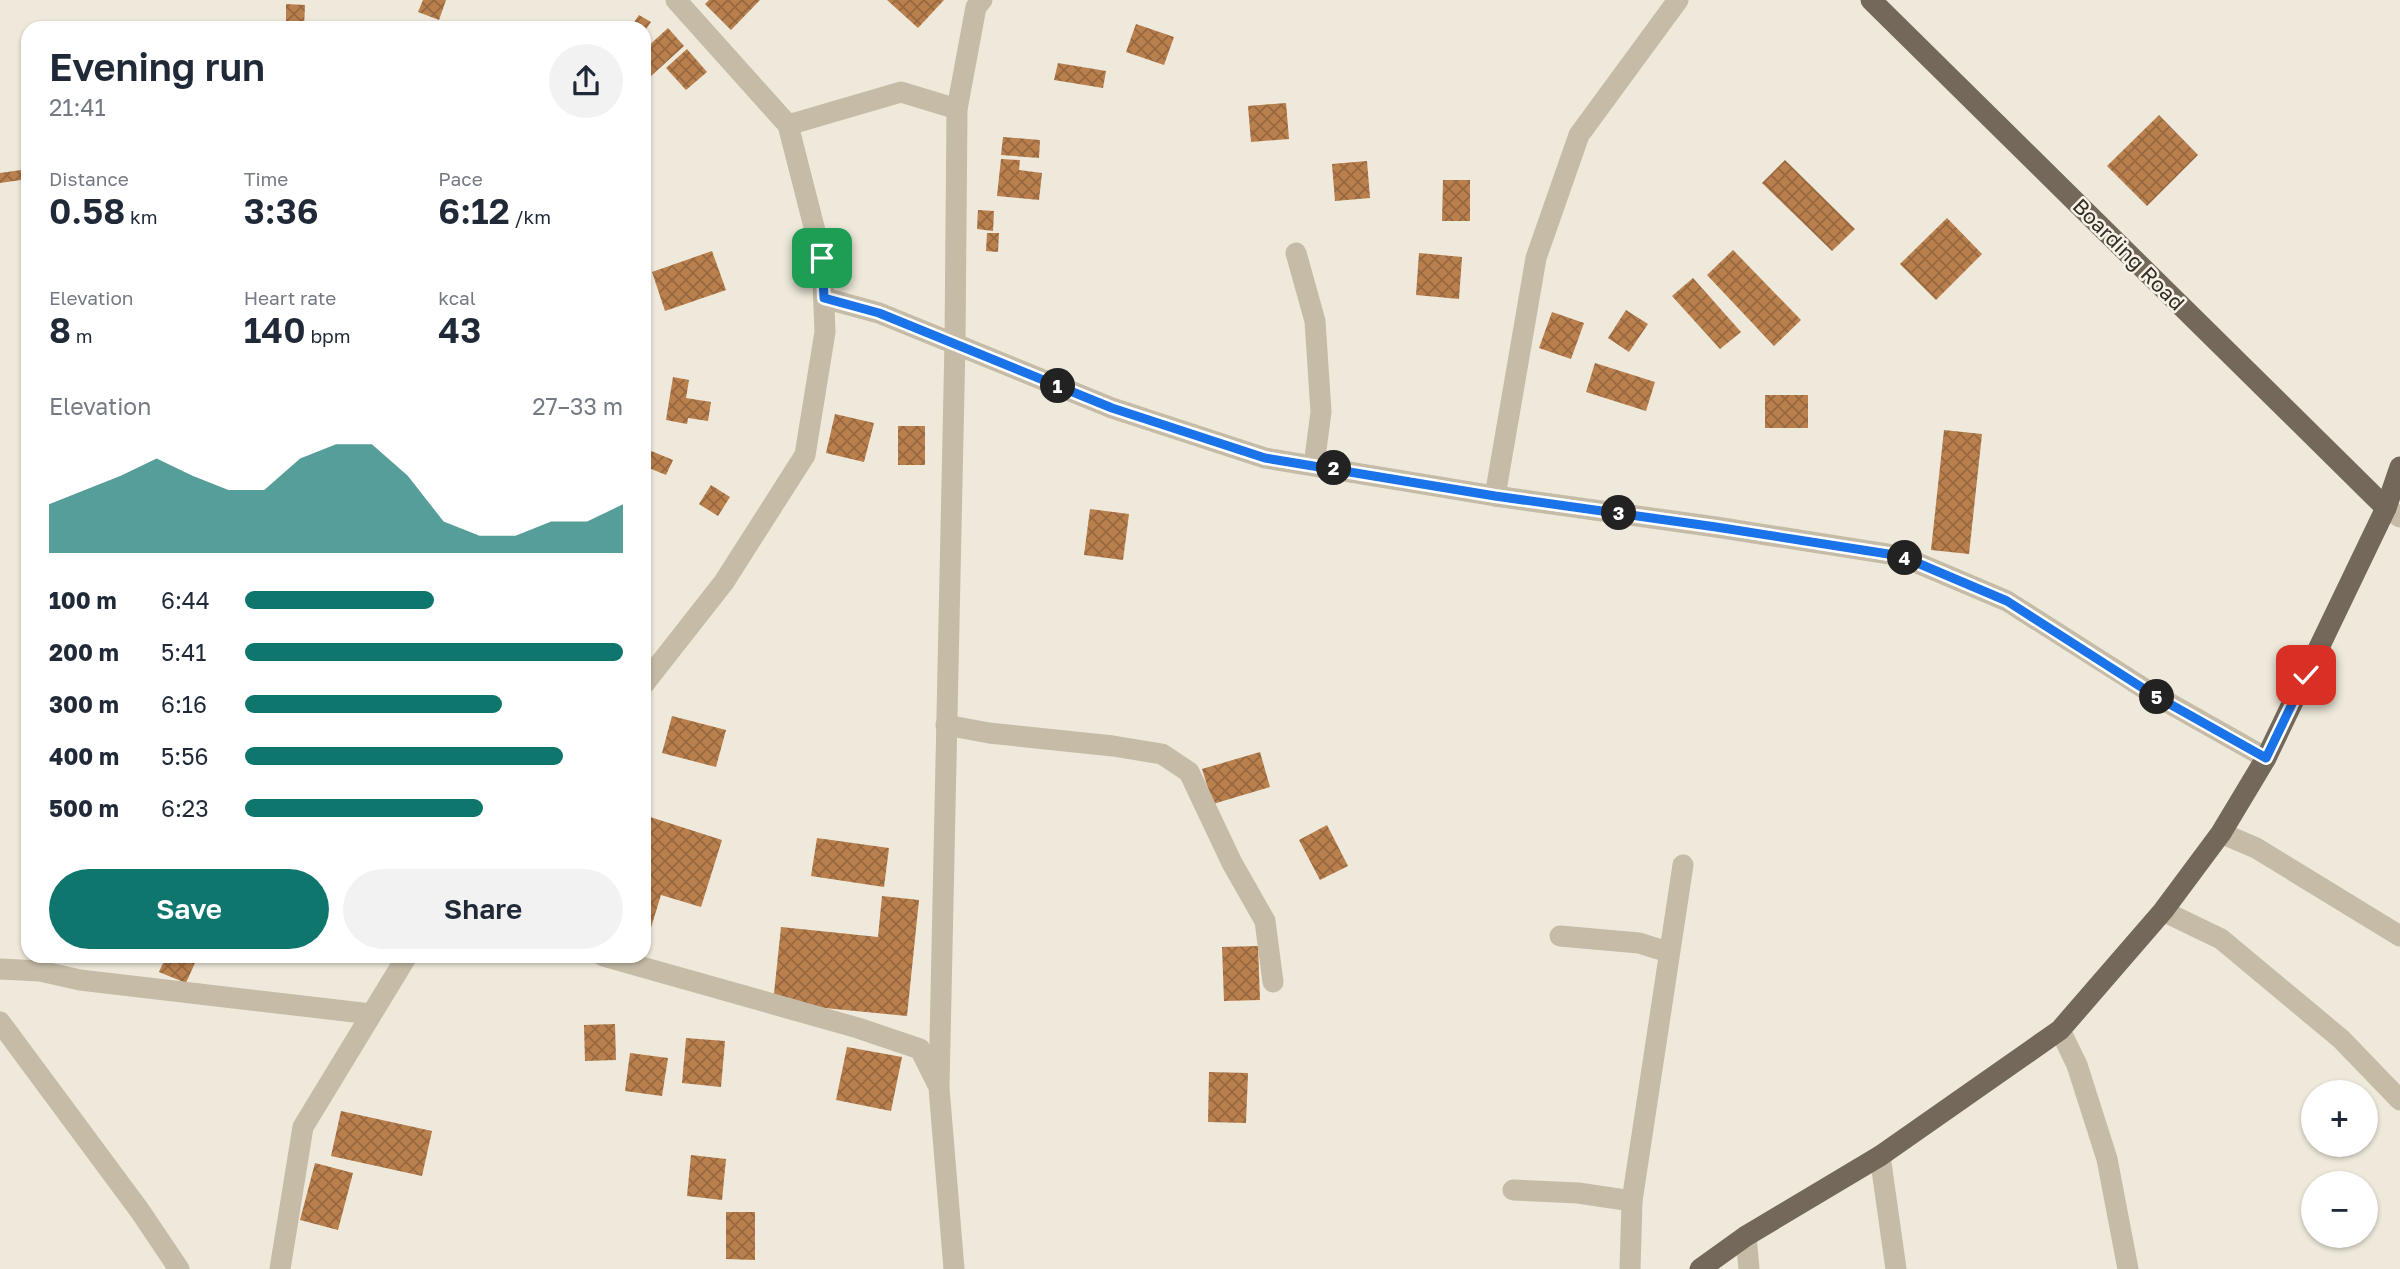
<!DOCTYPE html>
<meta charset="utf-8">
<style>
:root{--surface:#fff;--page:#f2f2f3;--text:#1f2937;--muted:#747a83;--accent:#0f766e}
body{margin:0;font-family:"Golos Text",sans-serif;background:var(--page);color:var(--text);height:100vh;display:flex;flex-direction:column;font-size:26px;white-space:nowrap}
*{box-sizing:border-box;margin:0}
p{font-size:23px;color:var(--muted)}
.icon{flex:none;width:38px;height:38px;fill:none;stroke:currentColor;stroke-width:2;stroke-linecap:round;stroke-linejoin:round}
.map{position:relative;flex:1;overflow:hidden}
.drawer{position:absolute;left:21px;top:21px;width:630px;height:942px;display:flex;flex-direction:column;background:var(--surface);border-radius:21px;box-shadow:0 2px 5px #0004}
.drawer>*{flex:none}
.tools{position:absolute;left:2301px;top:1080px;display:grid;gap:14px}
.tools a{display:grid;place-items:center;width:77px;height:77px;border-radius:50%;background:var(--surface);box-shadow:0 2px 5px #0004;font-size:35px}
.pin{position:absolute;display:grid;place-items:center;width:60px;height:60px;color:#fff;margin:-30px;border-radius:14px;box-shadow:0 4px 10px #0006}
.km{position:absolute;width:35px;height:35px;margin:-18px;border-radius:50%;background:#222;color:#fff;font-size:19px;line-height:35px;text-align:center}
.round{display:grid;place-items:center;flex:none;width:74px;height:74px;border-radius:37px;background:var(--page)}
.head{display:flex;align-items:center;justify-content:space-between;height:119px;padding:0 28px}
h1{font-size:38px;font-weight:600;line-height:52px}
.metrics{display:grid;grid-template-columns:repeat(3,1fr);gap:10px;height:119px;padding:7px 28px}
.metrics div{display:grid;align-content:center}
.metrics b{font-size:35px;font-weight:600}
.metrics small{font-size:19px;font-weight:400}
.metrics p{font-size:19px}
.chart{height:196px;padding:14px 28px}
.chart p{display:flex;justify-content:space-between}
.chart svg{width:100%;height:126px;margin-top:7px;fill:var(--accent);opacity:.7}
.cta{display:flex;gap:14px;margin-top:auto;padding:14px 28px}
.cta a{flex:1;height:80px;border-radius:42px;background:var(--accent);color:#fff;font-size:28px;font-weight:600;line-height:80px;text-align:center}
.cta a+a{background:var(--page);color:var(--text)}
ul{padding:0 28px;list-style:none;font-size:23px}
li{display:grid;grid-template-columns:112px 84px 1fr;align-items:center;height:52px}
li i{height:18px;border-radius:9px;background:var(--accent)}
.map>svg:first-child{display:block}
.building{fill:url(#building-cross-hatch)}
.lines{fill:none;stroke-linecap:round;stroke-linejoin:round}
.minor{stroke:#c5bba7;stroke-width:21}
.major{stroke:#736859;stroke-width:21}
.route-casing{stroke:#fff;stroke-width:14}
.route{stroke:#1a73e8;stroke-width:9}
.labels{text-anchor:middle;dominant-baseline:central;stroke-width:5;stroke-linejoin:round;paint-order:stroke}
.street-label{font-size:21px;fill:#322d27;stroke:#f7f3e6}
</style>
<div class="map">
<svg width="2400" height="1269" viewBox="0 0 2400 1269">
<defs>
<pattern id="building-cross-hatch" width="8" height="8" patternUnits="userSpaceOnUse" patternTransform="scale(1.75)"><rect width="8" height="8" fill="#b97f4d"/><path d="M0 0l8 8M0 8l8-8" fill="none" stroke="#976840"/></pattern>
</defs>
<rect width="100%" height="100%" fill="#eee9da"/>
<g class="building">
<polygon points="423,0 446,0 439,20 418,12"/>
<polygon points="709,0 760,0 731,30 705,4"/>
<polygon points="887,0 944,0 918,28"/>
<polygon points="286,4 305,5 304,28 286,28"/>
<polygon points="639,15 651,22 644,32 644,28 630,28"/>
<polygon points="1136,24 1174,37 1164,65 1126,52"/>
<polygon points="668,28 684,46 651,76 644,68 644,50"/>
<polygon points="687,49 707,72 686,90 666,68"/>
<polygon points="1058,63 1106,71 1103,88 1054,80"/>
<polygon points="1286,103 1289,139 1251,142 1248,106"/>
<polygon points="2159,115 2198,155 2147,206 2107,166"/>
<polygon points="1003,137 1040,140 1039,158 1001,155"/>
<polygon points="1001,159 1020,160 1019,170 1042,173 1039,200 997,196"/>
<polygon points="1785,160 1855,229 1832,251 1762,183"/>
<polygon points="1367,161 1370,198 1335,201 1332,164"/>
<polygon points="28,169 28,179 0,183 0,173"/>
<polygon points="1443,180 1470,180 1470,221 1442,221"/>
<polygon points="978,210 994,211 993,231 977,229"/>
<polygon points="1947,218 1982,254 1936,300 1900,264"/>
<polygon points="987,233 999,233 998,252 986,251"/>
<polygon points="1733,250 1801,320 1774,346 1707,275"/>
<polygon points="712,251 726,290 665,311 652,272"/>
<polygon points="1419,253 1462,257 1459,299 1416,295"/>
<polygon points="1693,278 1741,332 1720,349 1672,296"/>
<polygon points="1626,310 1648,324 1629,352 1608,338"/>
<polygon points="1552,312 1584,323 1571,359 1539,348"/>
<polygon points="1595,363 1655,382 1646,411 1586,392"/>
<polygon points="673,377 689,380 686,398 711,402 708,421 688,418 687,424 666,420"/>
<rect x="1765" y="395" width="43" height="33"/>
<polygon points="835,414 874,423 864,462 826,453"/>
<rect x="898" y="426" width="27" height="39"/>
<polygon points="1944,430 1982,434 1969,554 1931,550"/>
<polygon points="644,448 673,460 666,475 644,466"/>
<polygon points="711,485 730,497 718,516 699,504"/>
<polygon points="1090,509 1129,514 1123,560 1084,555"/>
<polygon points="672,716 726,730 716,767 662,753"/>
<polygon points="1260,752 1270,787 1213,804 1202,769"/>
<polygon points="647,816 722,840 701,907 661,895 645,947 644,826"/>
<polygon points="1327,825 1348,866 1320,880 1299,840"/>
<polygon points="817,838 889,848 884,887 811,876"/>
<polygon points="882,896 919,900 907,1016 773,1003 781,927 878,937"/>
<polygon points="1258,946 1260,1000 1224,1001 1222,947"/>
<polygon points="166,956 198,956 186,983 159,972"/>
<polygon points="615,1024 616,1060 585,1061 584,1025"/>
<polygon points="686,1038 725,1041 721,1087 682,1083"/>
<polygon points="847,1047 902,1057 891,1111 836,1100"/>
<polygon points="630,1053 668,1058 662,1096 625,1091"/>
<polygon points="1209,1072 1248,1073 1246,1123 1208,1122"/>
<polygon points="341,1111 432,1131 422,1176 331,1156"/>
<polygon points="691,1155 726,1159 722,1200 687,1196"/>
<polygon points="315,1163 353,1173 338,1230 300,1220"/>
<polygon points="726,1212 755,1212 755,1260 726,1259"/>
</g>
<g class="lines">
<g class="minor">
<polyline points="788,125 901,92 957,109"/>
<polyline points="1296,253 1315,321 1321,412 1314,465"/>
<polyline points="824,298 879,313 1112,408 1265,458 1495,496 1716,527 1901,556 2007,601 2153,694 2266,758"/>
<polyline points="1495,496 1536,258 1579,135 1678,0"/>
<polyline points="2386,508 2400,517"/>
<polyline points="644,684 724,582 805,455 825,332 822,258 788,125 676,0"/>
<polyline points="946,725 989,733 1113,746 1162,754 1189,772 1232,863 1265,921 1273,982"/>
<polyline points="2221,833 2256,848 2400,936"/>
<polyline points="2163,911 2221,939 2341,1039 2400,1100"/>
<polyline points="1560,936 1639,943 1668,952"/>
<polyline points="603,956 858,1028 920,1049 937,1083"/>
<polyline points="0,969 40,971 80,980 371,1014"/>
<polyline points="0,1022 140,1211 179,1269"/>
<polyline points="2060,1030 2077,1065 2107,1159 2128,1269"/>
<polyline points="1880,1156 1896,1269"/>
<polyline points="1513,1190 1578,1193 1632,1201"/>
<polyline points="1746,1236 1749,1269"/>
<polyline points="280,1269 303,1127 407,956"/>
<polyline points="954,1269 939,1088 955,343 957,109 976,7 982,0"/>
<polyline points="1630,1269 1632,1201 1683,865"/>
</g>
<g class="major">
<polyline points="1871,0 2386,508"/>
<polyline points="1700,1269 1746,1236 1880,1156 2060,1030 2163,911 2221,833 2266,758 2386,508 2400,467"/>
</g>
</g>
<g class="lines">
<g class="route-casing">
<polyline id="route" points="822,258 824,298 879,313 1112,408 1265,458 1495,496 1716,527 1901,556 2007,601 2152,694 2266,758 2306,675"/>
</g>
<use href="#route" class="route"/>
</g>
<g class="labels">
<g class="street-label">
<text transform="translate(2129 254) rotate(45)">Boarding Road</text>
</g>
</g>
</svg>
<div class="tools">
<a>+</a>
<a>−</a>
</div>
<div class="pin" style="left:822px;top:258px;background:#1e9e55"><svg class="icon" aria-label="arrive" viewBox="0 0 24 24"><path d="M6 21V4h12l-3 4 3 4H6"/></svg></div>
<div class="pin" style="left:2306px;top:675px;background:#d93025"><svg class="icon" aria-label="check" viewBox="0 0 24 24"><path d="M5 12l5 5 9-10"/></svg></div>
<b class="km" style="left:1058px;top:386px">1</b>
<b class="km" style="left:1334px;top:468px">2</b>
<b class="km" style="left:1619px;top:513px">3</b>
<b class="km" style="left:1905px;top:558px">4</b>
<b class="km" style="left:2157px;top:697px">5</b>
<section class="drawer">
<div class="head"><div><h1>Evening run</h1><p>21:41</p></div><a class="round"><svg class="icon" aria-label="share" viewBox="0 0 24 24"><path d="M12 15V3M7 8l5-5 5 5M5 13v7h14v-7"/></svg></a></div>
<div class="metrics">
<div><p>Distance</p><b>0.58<small> km</small></b></div>
<div><p>Time</p><b>3:36</b></div>
<div><p>Pace</p><b>6:12<small> /km</small></b></div>
</div>
<div class="metrics">
<div><p>Elevation</p><b>8<small> m</small></b></div>
<div><p>Heart rate</p><b>140<small> bpm</small></b></div>
<div><p>kcal</p><b>43</b></div>
</div>
<div class="chart"><p><span>Elevation</span>27–33 m</p>
<svg viewBox="0 0 160 44" preserveAspectRatio="none"><path d="M0 44V27L10 22L20 17L30 11L40 17L50 22L60 22L70 11L80 6L90 6L100 17L110 33L120 38L130 38L140 33L150 33L160 27V44z"/></svg>
</div>
<ul>
<li><b>100 m</b>6:44<i style="width:50%"></i></li>
<li><b>200 m</b>5:41<i style="width:100%"></i></li>
<li><b>300 m</b>6:16<i style="width:68%"></i></li>
<li><b>400 m</b>5:56<i style="width:84%"></i></li>
<li><b>500 m</b>6:23<i style="width:63%"></i></li>
</ul>
<div class="cta"><a>Save</a><a>Share</a></div>
</section>
</div>
